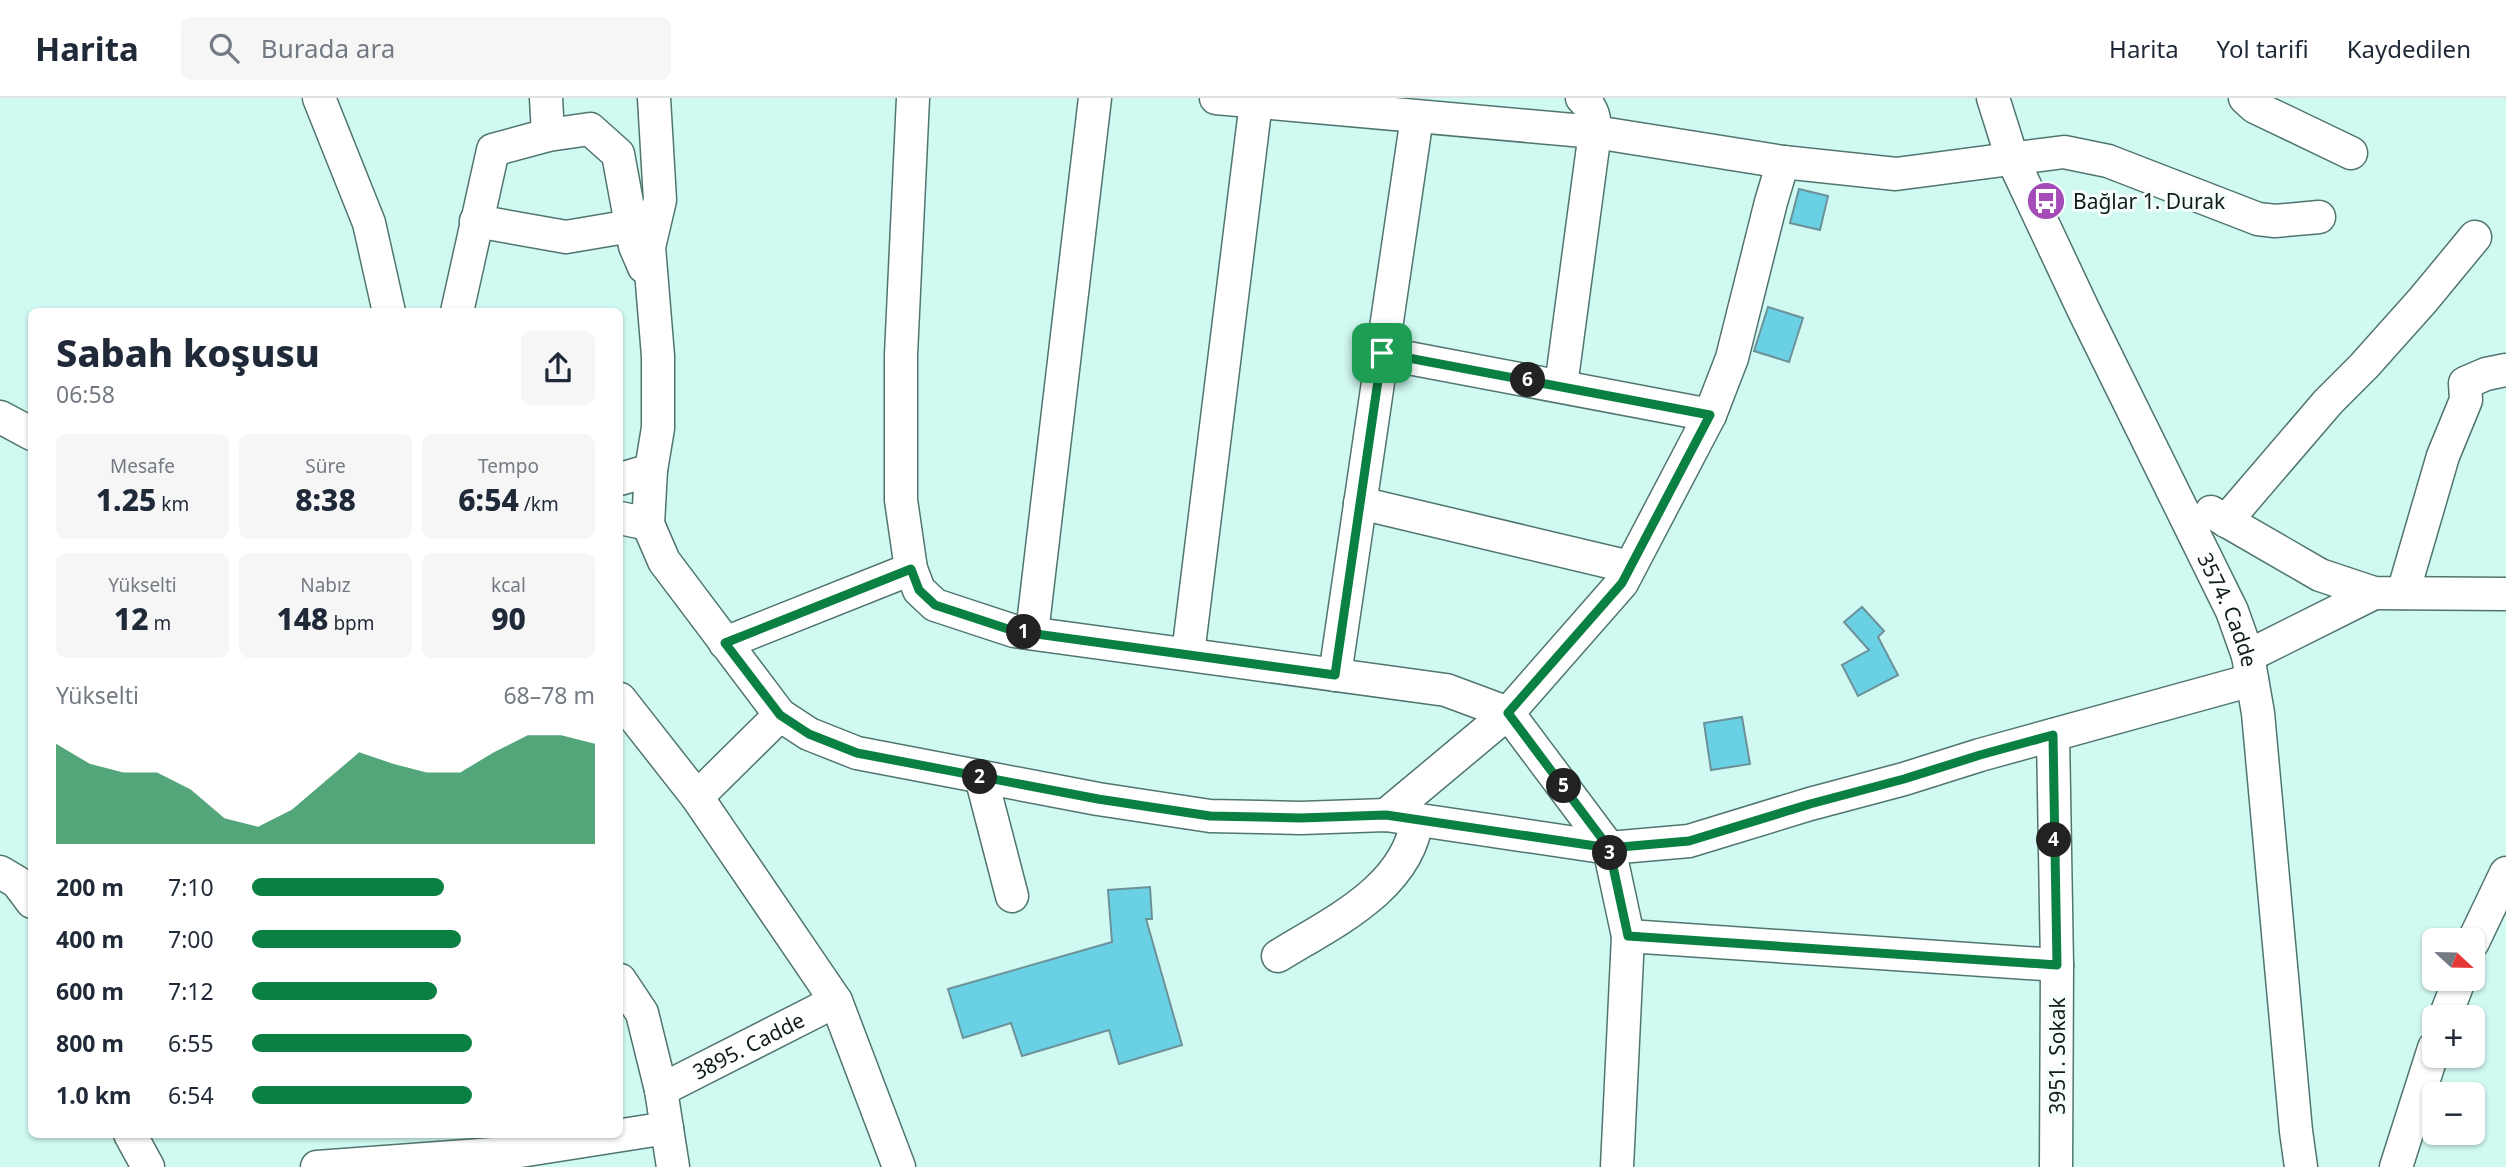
<!DOCTYPE html>
<html lang="tr">
<meta charset="utf-8">
<style>
:root{--surface:#fff;--page:#f6f6f7;--text:#1f2937;--muted:#747a83;--line:#e0e1e3;--accent:#0b8043}
body{margin:0;font-family:"Noto Sans",sans-serif;background:var(--page);color:var(--text);height:100vh;display:flex;flex-direction:column;font-size:26px;white-space:nowrap}
*{box-sizing:border-box;margin:0}
p{font-size:23px;color:var(--muted)}
.icon{flex:none;width:38px;height:38px;fill:none;stroke:currentColor;stroke-width:2;stroke-linecap:round;stroke-linejoin:round}
.map{position:relative;flex:1;overflow:hidden}
.panel{position:absolute;left:28px;top:210px;width:595px;height:830px;display:flex;flex-direction:column;background:var(--surface);border-radius:10px;box-shadow:0 2px 5px #0004}
.panel>*{flex:none}
.needle{width:46px;rotate:112deg}
.controls{position:absolute;left:2422px;top:830px;display:grid;gap:14px}
.controls a{display:grid;place-items:center;width:63px;height:63px;border-radius:10px;background:var(--surface);box-shadow:0 2px 5px #0004;font-size:35px}
.pin{position:absolute;display:grid;place-items:center;width:60px;height:60px;color:#fff;margin:-30px;border-radius:14px;box-shadow:0 4px 10px #0006}
.km{position:absolute;width:35px;height:35px;margin:-18px;border-radius:50%;background:#222;color:#fff;font-size:19px;line-height:35px;text-align:center}
.round{display:grid;place-items:center;flex:none;width:74px;height:74px;border-radius:10px;background:var(--page)}
.head{display:flex;align-items:center;justify-content:space-between;height:119px;padding:0 28px}
h1{font-size:38px;font-weight:800;line-height:52px}
.stats{display:grid;grid-template-columns:repeat(3,1fr);gap:10px;height:119px;padding:7px 28px}
.stats div{display:grid;align-content:center;border-radius:10px;background:var(--page);text-align:center}
.stats b{font-size:30px;font-weight:800}
.stats small{font-size:19px;font-weight:400}
.stats p{font-size:19px}
.chart{height:196px;padding:14px 28px}
.chart p{display:flex;justify-content:space-between}
.chart svg{width:100%;height:126px;margin-top:7px;fill:var(--accent);opacity:.7}
ul{padding:0 28px;list-style:none;font-size:23px}
li{display:grid;grid-template-columns:112px 84px 1fr;align-items:center;height:52px}
li i{height:18px;border-radius:9px;background:var(--accent)}
header{display:flex;align-items:center;gap:42px;box-sizing:border-box;height:98px;padding:0 35px;background:var(--surface);border-bottom:2px solid var(--line)}
header strong{font-size:33px}
nav{display:flex;gap:38px;margin-inline-start:auto;font-size:24px}
.search{width:490px;height:63px;background:var(--page);display:flex;align-items:center;gap:18px;box-sizing:border-box;padding:0 24px;border-radius:10px;color:var(--muted);font-size:26px}
.map>svg:first-child{display:block}
.building{fill:#6ad1e5;stroke:#6c9199;stroke-width:2}
.lines{fill:none;stroke-linecap:round;stroke-linejoin:round}
.minor-casing{stroke:#50756f;stroke-width:35}
.minor{stroke:#fff;stroke-width:32}
.route-casing{stroke:#fff;stroke-width:14}
.route{stroke:#0b8043;stroke-width:9}
.labels{text-anchor:middle;dominant-baseline:central;stroke-width:6;stroke-linejoin:round;paint-order:stroke}
.poi-label{font-size:21px;fill:#0e1d1b;stroke:#f6fefc;text-anchor:start}
.street-label{font-size:21px;fill:#0e1d1b;stroke:#f6fefc}
</style>
<header>
<strong>Harita</strong>
<div class="search"><svg class="icon" aria-label="search" viewBox="0 0 24 24"><circle cx="10" cy="10" r="6"/><path d="M15 15l6 6"/></svg>Burada ara</div>
<nav><a>Harita</a><a>Yol tarifi</a><a>Kaydedilen</a></nav>
</header>
<div class="map">
<svg width="2506" height="1069" viewBox="0 0 2506 1069">
<rect width="100%" height="100%" fill="#d0f9f2"/>
<g class="building">
<polygon points="1799,91 1828,98 1820,132 1790,125"/>
<polygon points="1768,209 1803,220 1789,264 1754,253"/>
<polygon points="1862,509 1884,533 1878,539 1898,577 1858,598 1842,567 1869,552 1844,524"/>
<polygon points="1742,619 1750,666 1711,672 1704,625"/>
<polygon points="1150,789 1152,821 1146,821 1182,947 1119,966 1109,932 1022,958 1011,925 963,940 948,891 1112,844 1108,792"/>
</g>
<g class="lines">
<g class="minor-casing">
<g id="minor">
<polyline points="319,0 369,125 389,214"/>
<polyline points="546,0 548,37"/>
<polyline points="654,0 660,102 649,149 658,258 658,330 651,372 648,426 664,463 780,617 809,636 857,655 1098,701 1210,718 1301,720 1386,717 1609,750 1689,743 1810,706 1904,681 1980,657 2252,582"/>
<polyline points="913,0 901,257 901,402 911,471 919,492 935,507 1014,533 1446,592 1508,615 1609,750 1628,838 1617,1069"/>
<polyline points="1216,0 1595,34 1783,64 1896,76 2064,54 2108,63 2258,121 2275,123 2319,119"/>
<path id="s1" d="M1993,0L2012,60L2084,213L2232,513L2248,558L2258,615L2296,1033L2301,1069"/>
<polyline points="2245,0 2255,9 2351,55"/>
<polyline points="476,123 566,139 631,128"/>
<polyline points="457,214 493,52 548,37 590,31 618,56 635,148 644,169"/>
<polyline points="1382,255 1710,317"/>
<path d="M1561,288L1595,34C1595,20 1593,11 1582,0"/>
<polyline points="0,319 32,336"/>
<polyline points="620,381 651,372"/>
<polyline points="1360,405 1630,469"/>
<polyline points="2211,414 2320,477 2374,495 2506,496"/>
<polyline points="620,420 648,426"/>
<polyline points="2226,423 2328,304 2364,268 2423,202 2475,139"/>
<polyline points="2403,495 2443,358 2466,302 2465,285 2486,276 2506,272"/>
<polyline points="1032,535 1095,0"/>
<polyline points="725,545 911,471"/>
<polyline points="1188,556 1256,4"/>
<polyline points="2248,558 2374,495"/>
<polyline points="1335,577 1417,19"/>
<polyline points="620,601 697,699 836,903 899,1069"/>
<polyline points="2053,637 2057,867 2056,1069"/>
<polyline points="981,679 1012,798"/>
<polyline points="697,699 780,617"/>
<polyline points="1386,717 1508,615 1622,485 1710,317 1732,260 1771,104 1783,64"/>
<polyline points="0,774 17,784 32,804"/>
<polyline points="1628,838 2057,867"/>
<polyline points="2473,844 2506,775"/>
<path d="M1278,858C1331,825 1408,791 1417,721"/>
<polyline points="620,882 642,915 661,992 673,1069"/>
<polyline points="2445,919 2460,880"/>
<path id="s2" d="M661,992L836,903"/>
<polyline points="130,1036 148,1069"/>
<polyline points="317,1069 507,1055 667,1030"/>
<polyline points="2396,1069 2434,950"/>
</g>
</g>
<use href="#minor" class="minor"/>
</g>
<g class="lines">
<g class="route-casing">
<polyline id="route" points="1382,255 1335,577 1014,533 935,507 919,492 911,471 725,545 780,617 809,636 857,655 1098,701 1210,718 1301,720 1386,717 1609,750 1628,838 2057,867 2053,637 1980,657 1904,681 1810,706 1689,743 1609,750 1508,615 1622,485 1710,317 1382,255"/>
</g>
<use href="#route" class="route"/>
</g>
<defs>
<g id="bus-disc" transform="scale(2.0125)"><circle r="9.5" fill="#a44bb7" stroke="#f6fefc"/><path d="M-5-6H5V4H4V6H2V4H-2V6H-4V4H-5ZM-3.5-4V0h7V-4ZM-3.5 1.2v1.5H-2V1.2ZM2 1.2v1.5H3.5V1.2Z" fill="#fff"/></g>
</defs>
<g fill-rule="evenodd">
<use href="#bus-disc" x="2046" y="103"/>
</g>
<g class="labels">
<g class="poi-label">
<text x="2073" y="103">Bağlar 1. Durak</text>
</g>
<g class="street-label">
<text stroke="none"><textPath href="#s1" startOffset="564">3574. Cadde</textPath></text>
<text stroke="none"><textPath href="#s2" startOffset="98">3895. Cadde</textPath></text>
<text transform="translate(2057 958) rotate(-90)">3951. Sokak</text>
</g>
</g>
</svg>
<div class="controls">
<a><svg class="needle" viewBox="-14 -14 28 28"><path d="M0-13l5 13h-10z" fill="#e53935"/><path d="M0 13l5-13h-10z" fill="#747a83"/></svg></a>
<a>+</a>
<a>−</a>
</div>
<div class="pin" style="left:1382px;top:255px;background:#1e9e55"><svg class="icon" aria-label="arrive" viewBox="0 0 24 24"><path d="M6 21V4h12l-3 4 3 4H6"/></svg></div>
<b class="km" style="left:1024px;top:534px">1</b>
<b class="km" style="left:980px;top:679px">2</b>
<b class="km" style="left:1610px;top:755px">3</b>
<b class="km" style="left:2054px;top:742px">4</b>
<b class="km" style="left:1564px;top:688px">5</b>
<b class="km" style="left:1528px;top:282px">6</b>
<section class="panel">
<div class="head"><div><h1>Sabah koşusu</h1><p>06:58</p></div><a class="round"><svg class="icon" aria-label="share" viewBox="0 0 24 24"><path d="M12 15V3M7 8l5-5 5 5M5 13v7h14v-7"/></svg></a></div>
<div class="stats">
<div><p>Mesafe</p><b>1.25<small> km</small></b></div>
<div><p>Süre</p><b>8:38</b></div>
<div><p>Tempo</p><b>6:54<small> /km</small></b></div>
</div>
<div class="stats">
<div><p>Yükselti</p><b>12<small> m</small></b></div>
<div><p>Nabız</p><b>148<small> bpm</small></b></div>
<div><p>kcal</p><b>90</b></div>
</div>
<div class="chart"><p><span>Yükselti</span>68–78 m</p>
<svg viewBox="0 0 160 44" preserveAspectRatio="none"><path d="M0 44V9L10 16L20 19L30 19L40 25L50 35L60 38L70 32L80 22L90 12L100 16L110 19L120 19L130 12L140 6L150 6L160 9V44z"/></svg>
</div>
<ul>
<li><b>200 m</b>7:10<i style="width:56%"></i></li>
<li><b>400 m</b>7:00<i style="width:61%"></i></li>
<li><b>600 m</b>7:12<i style="width:54%"></i></li>
<li><b>800 m</b>6:55<i style="width:64%"></i></li>
<li><b>1.0 km</b>6:54<i style="width:64%"></i></li>
</ul>
</section>
</div>
